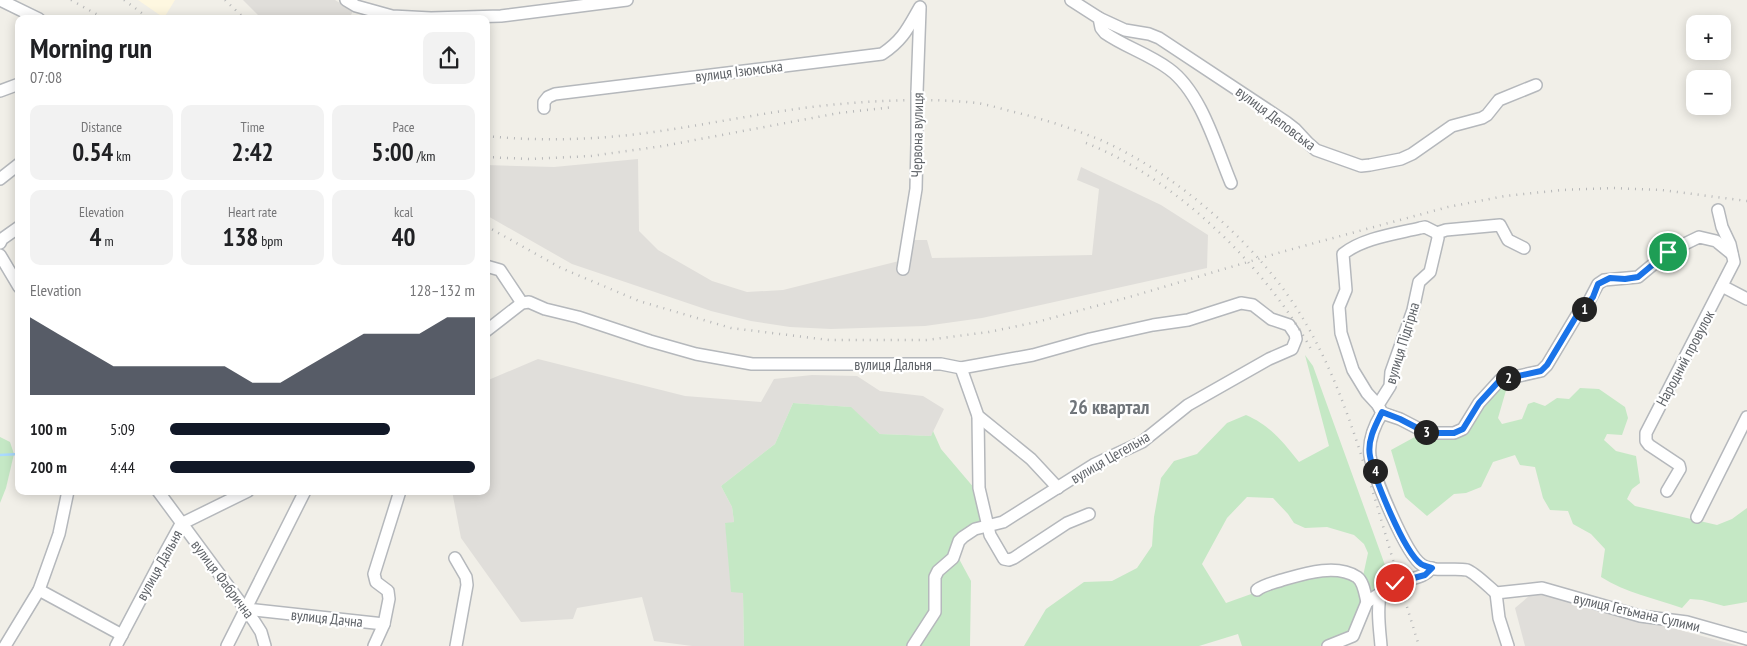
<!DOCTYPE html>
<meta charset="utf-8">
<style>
:root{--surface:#fff;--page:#f2f2f2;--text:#202124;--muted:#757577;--accent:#111827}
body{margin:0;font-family:"PT Sans Narrow",sans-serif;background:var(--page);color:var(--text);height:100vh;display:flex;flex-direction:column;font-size:19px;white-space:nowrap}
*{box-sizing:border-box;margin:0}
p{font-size:16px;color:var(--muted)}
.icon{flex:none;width:28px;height:28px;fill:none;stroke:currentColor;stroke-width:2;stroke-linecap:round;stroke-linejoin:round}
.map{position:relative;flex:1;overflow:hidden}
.drawer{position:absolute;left:15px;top:15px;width:475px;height:480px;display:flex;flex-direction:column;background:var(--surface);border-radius:10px;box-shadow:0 2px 12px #0003}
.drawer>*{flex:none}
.controls{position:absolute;left:1686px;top:15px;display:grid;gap:10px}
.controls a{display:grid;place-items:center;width:45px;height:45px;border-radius:10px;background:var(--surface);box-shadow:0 2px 12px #0003;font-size:25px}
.pin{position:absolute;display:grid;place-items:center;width:42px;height:42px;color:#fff;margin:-21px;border:2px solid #fff;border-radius:50%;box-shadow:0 1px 5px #0007}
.km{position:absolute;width:25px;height:25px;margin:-12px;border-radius:50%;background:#222;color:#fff;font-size:14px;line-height:25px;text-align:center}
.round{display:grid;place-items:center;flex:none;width:52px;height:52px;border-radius:10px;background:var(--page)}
.headline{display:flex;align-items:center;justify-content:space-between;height:85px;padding:0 15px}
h1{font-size:28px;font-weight:600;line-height:38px}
.metrics{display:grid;grid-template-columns:repeat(3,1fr);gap:8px;height:85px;padding:5px 15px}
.metrics div{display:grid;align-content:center;border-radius:10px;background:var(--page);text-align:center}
.metrics b{font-size:25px;font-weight:600}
.metrics small{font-size:14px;font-weight:400}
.metrics p{font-size:14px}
.chart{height:140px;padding:10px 15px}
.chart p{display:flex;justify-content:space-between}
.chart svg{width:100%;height:90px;margin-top:5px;fill:var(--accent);opacity:.7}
ul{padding:0 15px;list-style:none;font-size:16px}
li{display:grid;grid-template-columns:80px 60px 1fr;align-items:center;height:38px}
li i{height:12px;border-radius:6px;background:var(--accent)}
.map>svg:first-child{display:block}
.commercial{fill:#fef7e0}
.industrial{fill:#e0deda}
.green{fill:#c5e8c5}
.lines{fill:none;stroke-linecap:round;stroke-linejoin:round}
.stream{stroke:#aadaff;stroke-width:2.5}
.minor-casing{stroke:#b5b8bc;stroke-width:14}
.minor{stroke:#fff;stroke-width:11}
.rail{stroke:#b6b7b8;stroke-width:2.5;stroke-dasharray:1 6;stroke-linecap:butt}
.minor-bridge-casing{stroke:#b5b8bc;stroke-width:14;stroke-linecap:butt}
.minor-bridge{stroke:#fff;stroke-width:11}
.route-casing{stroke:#fff;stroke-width:10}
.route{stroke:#1a73e8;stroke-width:6}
.labels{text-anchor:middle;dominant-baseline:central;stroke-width:4.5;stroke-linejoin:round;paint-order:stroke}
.street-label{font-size:15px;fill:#5f6368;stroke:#fff}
.district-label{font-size:20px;font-weight:bold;fill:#70757a;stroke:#fff}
</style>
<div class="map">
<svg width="1747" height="646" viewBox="0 0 1747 646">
<rect width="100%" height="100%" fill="#f1efe8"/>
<polygon class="commercial" points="138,0 175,0 164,18"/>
<g class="industrial">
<polygon points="243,0 335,0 353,11 349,19 262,19"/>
<polygon points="638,159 639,231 658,250 712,281 747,292 783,290 899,261 910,240 927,240 932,258 1092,255 1099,189 1077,180 1081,167 1161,205 1208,235 1207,268 982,318 925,326 831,329 790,327 751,321 711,311 572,264 486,215 486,165 554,167"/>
<polygon points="538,359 685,396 761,402 774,379 812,375 857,376 880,391 923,396 944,409 931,436 880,434 850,407 793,403 775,444 721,486 732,507 734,522 725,524 743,593 744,646 692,646 654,641 642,597 577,608 573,619 521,622 461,538 452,491 486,491 486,381"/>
<polygon points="1535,591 1739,646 1525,646 1515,608"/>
</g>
<g class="green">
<path d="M1305,355L1313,366L1390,579L1376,584L1369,598L1363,576L1368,553L1364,544L1354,535L1327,527L1305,528L1294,523L1288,514L1273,498L1247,497L1227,518L1202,564L1226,603L1254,593L1270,586L1327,573L1356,580L1364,605L1350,634L1320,646H1242L1238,634L1199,646H1024L1046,609L1084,582L1112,581L1137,568L1152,546L1154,517L1161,478L1174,461L1197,454L1227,423L1246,415C1271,426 1282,441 1299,462L1329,446Z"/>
<path d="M1500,384L1507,387L1498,418L1502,424L1522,419L1528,404L1534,402L1545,406L1557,398L1569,399L1580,388L1599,389L1625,407L1628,418L1622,435L1607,434L1604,440L1616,451L1636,456L1640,483L1632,489L1627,499L1635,506L1717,525L1732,519L1747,508V602L1724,606L1702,600L1690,599L1682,608C1654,598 1626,593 1601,577L1605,549L1591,534L1573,524L1568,511L1550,510L1543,498L1535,467L1520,465L1515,455L1493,462L1481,487L1466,493L1454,494L1427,516L1405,497L1391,450L1422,433L1455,436Z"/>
<polygon points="793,403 851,407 880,434 931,436 933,431 941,449 975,489 981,522 959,537 958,557 971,581 970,646 744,646 743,593 731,592 725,523 734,522 732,507 721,486 775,444"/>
<polygon points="0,437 10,442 14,454 6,488 0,503"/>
</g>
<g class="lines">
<polyline class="stream" points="0,455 19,454"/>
<g class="minor-casing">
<g id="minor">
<polyline points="0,0 39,19"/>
<polyline points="346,0 356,6 392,16 431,18 501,16 627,0"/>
<path d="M1071,0L1099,18L1101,28L1105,33C1125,47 1149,54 1169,69C1201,92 1216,147 1231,183"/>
<polyline points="1099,18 1125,30 1149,34 1159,38 1286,122 1295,129 1308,143 1316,150 1361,166 1370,165 1401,159 1412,154 1452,126 1482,118 1487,115 1499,100 1536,85"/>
<polyline points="0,91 19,84"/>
<polyline points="917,92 920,9"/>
<path d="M544,108V102L548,97L555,94L882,54C903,40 908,28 920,7"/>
<polyline points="0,179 19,164"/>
<polyline points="0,243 2,239 19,227"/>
<polyline points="1524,248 1508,240 1500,225 1446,230 1437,233 1438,238 1430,272 1419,282 1413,310 1391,372 1390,386 1378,405 1382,413 1400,419 1427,433 1454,433 1463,429 1479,403 1500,380 1541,371 1547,365 1577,315 1587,305 1598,284 1604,280 1638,277 1668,252 1699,237 1716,241 1732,254"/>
<polyline points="0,255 19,287"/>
<polyline points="486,266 500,270 522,303"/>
<polyline points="903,269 916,189 917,144"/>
<polyline points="1722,286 1747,299"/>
<polyline points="486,331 522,303 529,302 545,309 578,317 650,341 696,354 752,364 941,364 961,368 1033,355 1090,339 1153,325 1188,320 1241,303 1253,305 1271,319 1289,325 1295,334 1296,339 1292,349 1269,359 1188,405 1142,442 1095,464 1003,522 975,529 963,537 959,541 953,558 938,571 935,577 935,612 913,646"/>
<polyline points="961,368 978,416 1031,459 1058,488"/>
<path d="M1378,405L1367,393L1353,370L1341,333L1339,307L1346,290L1343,254C1363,238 1395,234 1420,228L1425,227L1437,233"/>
<path d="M1382,413C1374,426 1368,440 1370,456C1373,475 1406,555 1422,565C1434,573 1453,567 1467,570C1474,572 1490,588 1496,593"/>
<polyline points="978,416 979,488 990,535 1004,559 1009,560 1014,558 1067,523 1089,514"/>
<polyline points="158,491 254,621 261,632 265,646"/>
<polyline points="1667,491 1680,469 1679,465 1649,445 1646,441 1646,433 1734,262 1730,244 1722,227 1718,210"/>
<polyline points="1697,517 1747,417"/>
<polyline points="455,558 466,577 467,585 456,646"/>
<polyline points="39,590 122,635"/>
<path d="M1257,590C1263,585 1273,583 1282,580C1303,574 1336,563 1357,577C1364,582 1365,595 1367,602L1381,593"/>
<polyline points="1496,593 1542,588 1640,616 1687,622 1747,639"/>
<polyline points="1496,593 1499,618 1508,646"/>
<polyline points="246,609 384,624 374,646"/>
<polyline points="384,624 389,599 388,591 376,582 374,574 400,491"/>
<polyline points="5,646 39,590 59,534 68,491"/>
<polyline points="116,646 165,553 181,524 248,491"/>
<polyline points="227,646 305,491"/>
<polyline points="1328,646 1353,636 1367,602"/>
<path d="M1381,646C1380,632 1376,607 1381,594C1385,585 1399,582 1408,580C1418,577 1425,576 1432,568"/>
</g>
</g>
<use href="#minor" class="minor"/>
<g class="rail">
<polyline points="71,0 105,19"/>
<polyline points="124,0 150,19"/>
<polyline points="225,0 245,19"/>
<path d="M486,136C534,141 582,140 630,135C700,127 770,110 840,104C886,100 931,98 977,103C990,105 1002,109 1014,112C1044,119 1074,129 1103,141C1180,176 1263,249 1305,322C1338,378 1357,441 1376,502C1390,550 1404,598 1419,646"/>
<path d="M1086,143C1175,178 1265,266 1311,349"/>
<polyline points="486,157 530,159 591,156 663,146 839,113 894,107"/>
<polyline points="486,226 561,268 639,301 731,328 829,340 926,340 989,332 1037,322 1133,296 1285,251 1448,207 1505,196 1562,190 1612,188 1662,190 1747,201"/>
</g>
<g class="minor-bridge-casing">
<polyline id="minor-bridge" points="917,144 917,92"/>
</g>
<use href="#minor-bridge" class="minor-bridge"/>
</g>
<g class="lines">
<g class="route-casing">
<path id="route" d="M1395,583L1425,575L1432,568C1429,567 1424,566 1421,564C1404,552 1374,478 1370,456C1367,441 1375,426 1382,412L1400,419L1427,433H1454L1463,429L1479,403L1500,380L1541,371L1547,365L1577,315L1587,305L1593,297L1598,284L1610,278L1625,279L1638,277L1668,252"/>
</g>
<use href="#route" class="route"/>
</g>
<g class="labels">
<g class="street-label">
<text transform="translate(739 71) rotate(-7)">вулиця Ізюмська</text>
<text transform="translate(1276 118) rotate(37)">вулиця Деповська</text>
<text transform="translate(917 135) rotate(-89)">Червона вулиця</text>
<text transform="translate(1402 343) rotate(-73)">вулиця Підгірна</text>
<text transform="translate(1685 358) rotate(-62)">Народний провулок</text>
<text x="893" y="364">вулиця Дальня</text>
<text transform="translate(1110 457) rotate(-30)">вулиця Цегельна</text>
<text transform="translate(159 565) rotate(-61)">вулиця Дальня</text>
<text transform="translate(223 579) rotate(53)">вулиця Фабрична</text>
<text transform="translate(1637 612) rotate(13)">вулиця Гетьмана Сулими</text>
<text transform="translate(327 618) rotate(6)">вулиця Дачна</text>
</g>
<g class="district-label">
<text x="1109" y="407">26 квартал</text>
</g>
</g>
</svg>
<div class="controls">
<a>+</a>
<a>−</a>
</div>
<div class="pin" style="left:1668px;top:252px;background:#1e9e55"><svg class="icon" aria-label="arrive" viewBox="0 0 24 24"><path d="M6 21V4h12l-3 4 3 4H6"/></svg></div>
<div class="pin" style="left:1395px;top:583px;background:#d93025"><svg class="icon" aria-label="check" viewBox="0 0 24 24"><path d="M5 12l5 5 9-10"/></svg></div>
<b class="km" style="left:1584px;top:309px">1</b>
<b class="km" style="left:1508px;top:378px">2</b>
<b class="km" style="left:1426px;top:432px">3</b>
<b class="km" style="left:1375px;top:471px">4</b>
<section class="drawer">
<div class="headline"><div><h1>Morning run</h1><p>07:08</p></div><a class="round"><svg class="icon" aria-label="share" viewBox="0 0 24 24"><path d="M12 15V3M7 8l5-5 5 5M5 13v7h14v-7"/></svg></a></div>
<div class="metrics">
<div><p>Distance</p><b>0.54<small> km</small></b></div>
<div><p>Time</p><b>2:42</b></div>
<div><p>Pace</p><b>5:00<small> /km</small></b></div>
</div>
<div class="metrics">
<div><p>Elevation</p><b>4<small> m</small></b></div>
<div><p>Heart rate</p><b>138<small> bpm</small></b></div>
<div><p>kcal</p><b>40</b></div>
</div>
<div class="chart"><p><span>Elevation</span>128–132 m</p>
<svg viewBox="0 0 160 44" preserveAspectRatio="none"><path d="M0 44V6L10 14L20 22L30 30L40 30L50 30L60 30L70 30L80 38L90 38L100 30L110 22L120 14L130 14L140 14L150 6L160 6V44z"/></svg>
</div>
<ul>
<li><b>100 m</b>5:09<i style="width:72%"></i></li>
<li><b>200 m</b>4:44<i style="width:100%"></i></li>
</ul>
</section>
</div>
